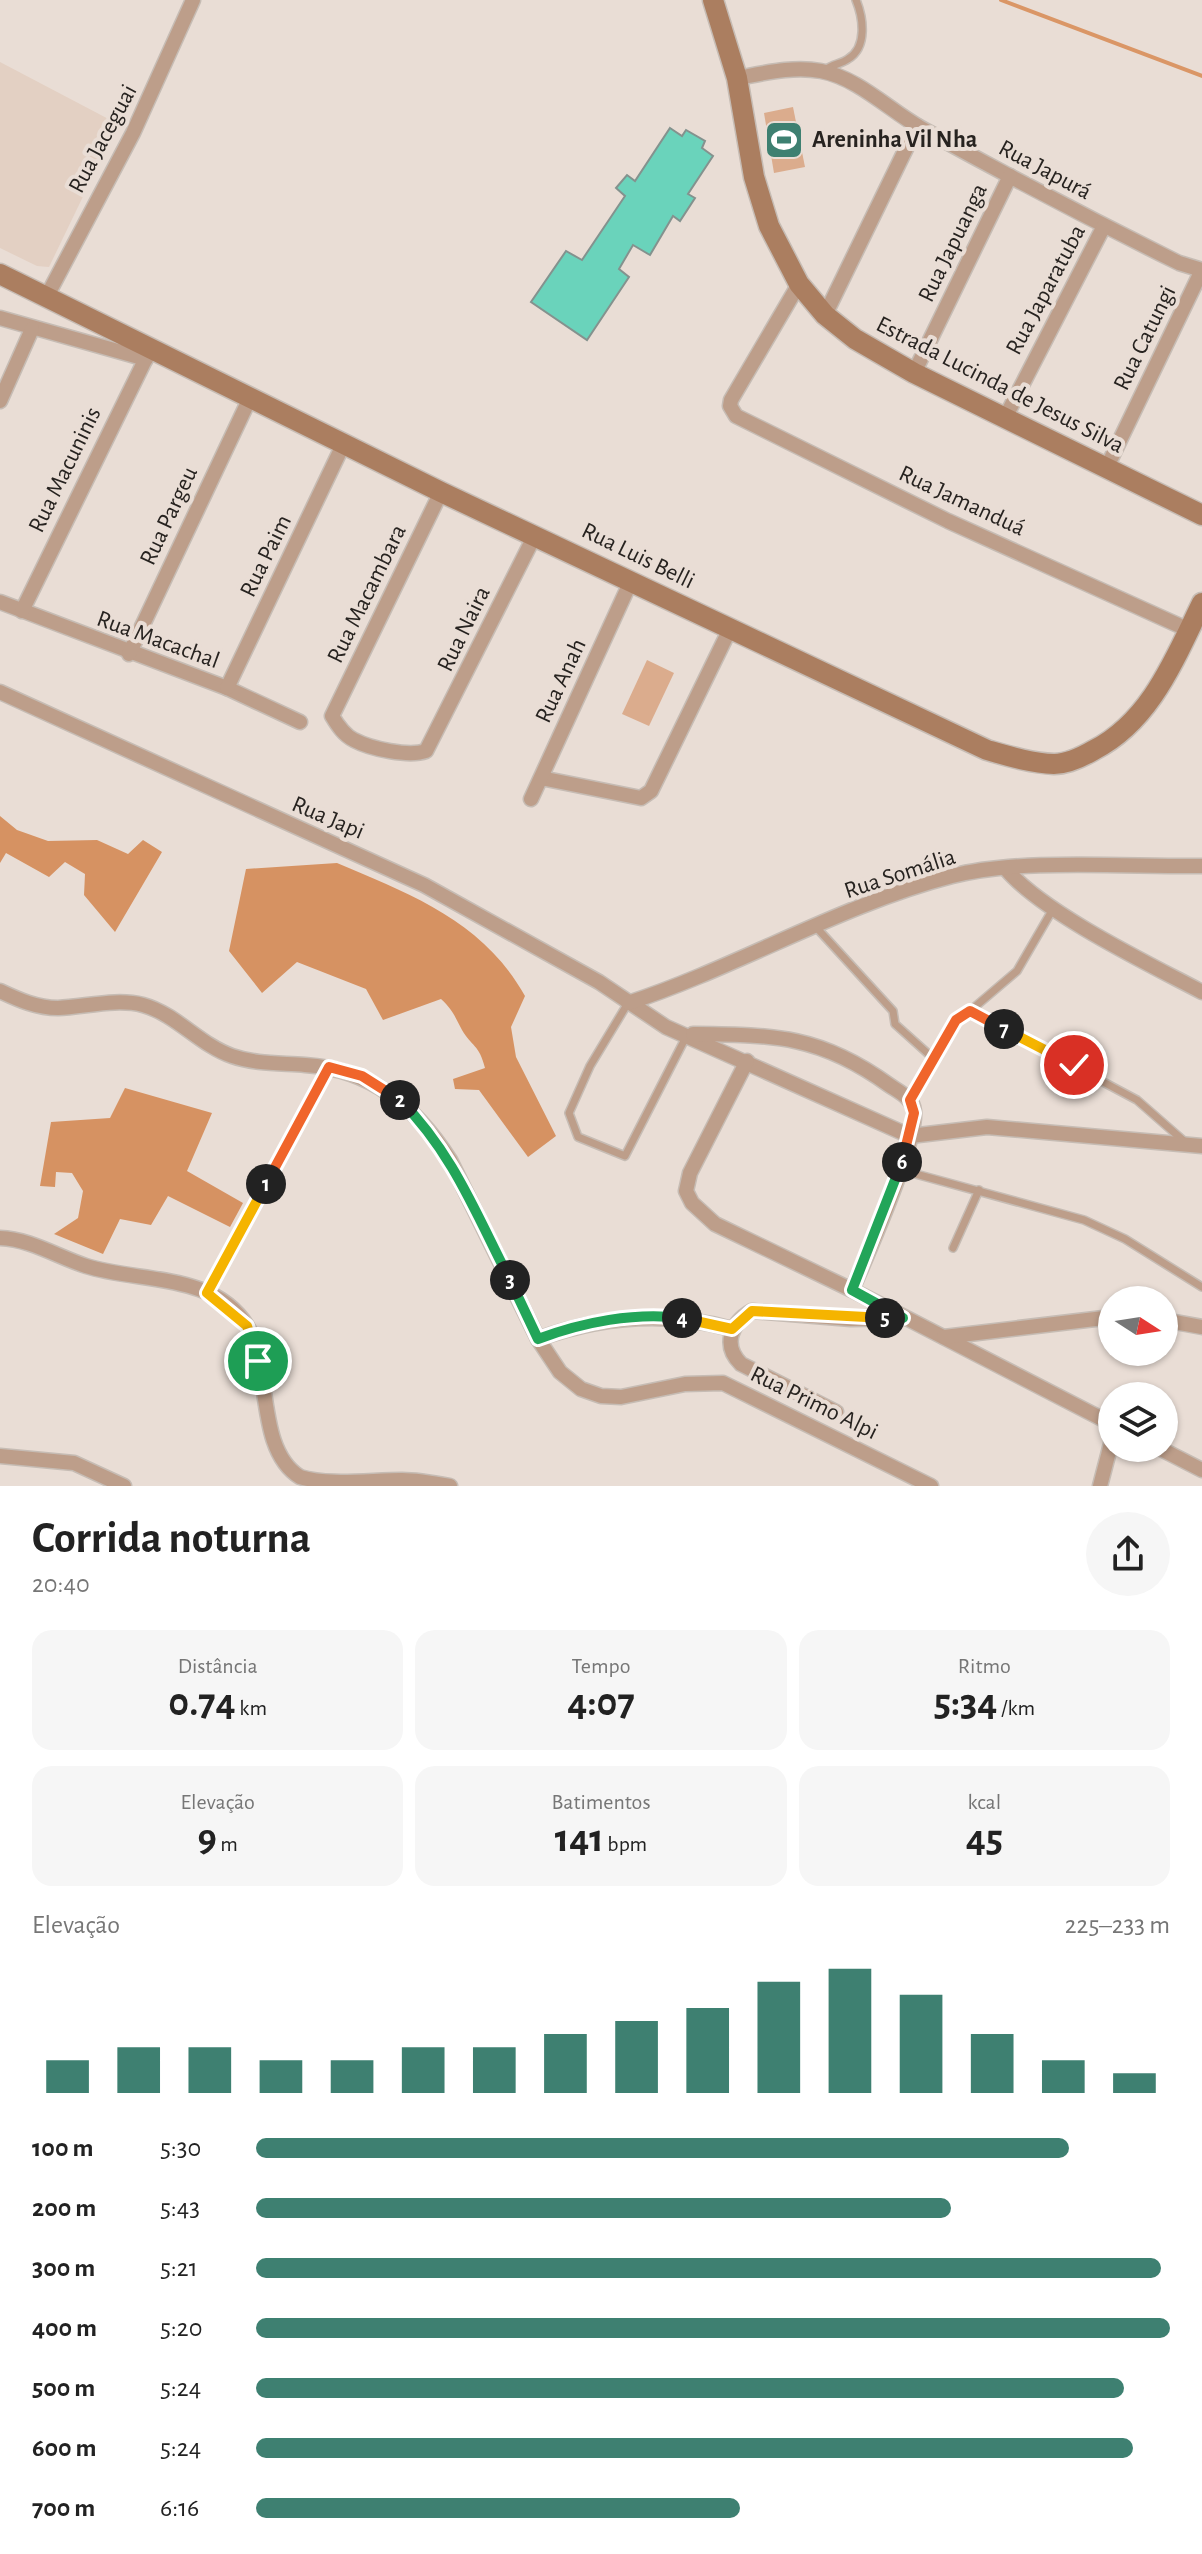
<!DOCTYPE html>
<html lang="pt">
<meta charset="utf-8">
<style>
:root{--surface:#fff;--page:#f6f6f6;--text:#222;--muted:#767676;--accent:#3e8071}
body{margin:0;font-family:"Alegreya Sans",sans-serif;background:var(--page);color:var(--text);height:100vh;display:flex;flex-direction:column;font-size:30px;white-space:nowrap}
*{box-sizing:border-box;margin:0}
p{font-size:26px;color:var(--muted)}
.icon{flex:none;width:44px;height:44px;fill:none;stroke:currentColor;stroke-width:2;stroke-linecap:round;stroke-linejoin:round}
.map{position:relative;height:1486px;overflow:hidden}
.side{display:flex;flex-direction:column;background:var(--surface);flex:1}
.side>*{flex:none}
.needle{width:52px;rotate:102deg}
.controls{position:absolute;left:1098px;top:1286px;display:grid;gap:16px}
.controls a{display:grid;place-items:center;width:80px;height:80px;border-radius:50%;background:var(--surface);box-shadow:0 2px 6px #0004;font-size:40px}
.pin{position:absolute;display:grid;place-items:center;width:68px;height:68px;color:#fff;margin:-34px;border:4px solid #fff;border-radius:50%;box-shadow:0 2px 8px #0007}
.km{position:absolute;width:40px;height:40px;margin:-20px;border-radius:50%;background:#222;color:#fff;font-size:22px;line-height:40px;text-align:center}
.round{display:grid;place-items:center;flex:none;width:84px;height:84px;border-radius:42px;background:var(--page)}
.headline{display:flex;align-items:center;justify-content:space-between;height:136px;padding:0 32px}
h1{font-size:44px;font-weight:600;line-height:60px}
.figures{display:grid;grid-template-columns:repeat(3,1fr);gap:12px;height:136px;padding:8px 32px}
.figures div{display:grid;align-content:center;border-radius:20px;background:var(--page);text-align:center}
.figures b{font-size:40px;font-weight:600}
.figures small{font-size:22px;font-weight:400}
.figures p{font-size:22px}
.chart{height:224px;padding:16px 32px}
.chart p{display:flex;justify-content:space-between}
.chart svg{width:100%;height:144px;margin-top:8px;stroke:var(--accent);stroke-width:6}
ul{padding:0 32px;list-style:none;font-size:26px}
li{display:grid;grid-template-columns:128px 96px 1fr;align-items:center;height:60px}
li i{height:20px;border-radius:10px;background:var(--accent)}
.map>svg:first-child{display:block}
.built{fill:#e3d0c3}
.green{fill:#dbac8d}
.forest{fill:#d69262}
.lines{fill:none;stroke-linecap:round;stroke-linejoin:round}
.stream{stroke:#da9666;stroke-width:4}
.building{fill:#6ad3bb;stroke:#84928e;stroke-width:2}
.lane-casing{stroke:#c6bcb4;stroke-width:10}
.street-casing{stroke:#c6bcb4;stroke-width:17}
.secondary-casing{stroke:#c6bcb4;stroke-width:23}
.lane{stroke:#bd9e8a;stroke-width:7}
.street{stroke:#bd9e8a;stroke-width:14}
.secondary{stroke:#ab7e60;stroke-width:20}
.split-1-casing{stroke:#fff;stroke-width:16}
.split-2-casing{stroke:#fff;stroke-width:16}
.split-3-casing{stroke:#fff;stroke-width:16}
.split-4-casing{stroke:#fff;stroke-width:16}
.split-5-casing{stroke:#fff;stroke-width:16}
.split-6-casing{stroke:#fff;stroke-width:16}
.split-7-casing{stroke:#fff;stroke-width:16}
.split-8-casing{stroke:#fff;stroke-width:16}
.split-1{stroke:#f5b400;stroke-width:10}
.split-2{stroke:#f0652b;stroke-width:10}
.split-3{stroke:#22a559;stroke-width:10}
.split-4{stroke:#22a559;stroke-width:10}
.split-5{stroke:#f5b400;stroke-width:10}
.split-6{stroke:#22a559;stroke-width:10}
.split-7{stroke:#f0652b;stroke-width:10}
.split-8{stroke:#f5b400;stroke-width:10}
.labels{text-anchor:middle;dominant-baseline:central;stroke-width:8;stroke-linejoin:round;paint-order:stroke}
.street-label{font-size:24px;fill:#272320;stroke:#e9ddd5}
.poi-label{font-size:24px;font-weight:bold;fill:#272320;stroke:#e9ddd5;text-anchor:start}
</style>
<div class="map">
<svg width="1202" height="1486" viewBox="0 0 1202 1486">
<rect width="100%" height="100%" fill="#e9ddd5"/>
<polygon class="built" points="0,62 118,124 49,267 37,266 0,248"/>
<g class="green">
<polygon points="793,107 805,167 774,173 764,113"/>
<polygon points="647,660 674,673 649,726 622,714"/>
</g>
<g class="forest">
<polygon points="0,816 17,830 48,841 97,840 128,854 143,840 162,852 115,932 84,895 85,874 65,862 49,877 6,853 0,863"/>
<path d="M337,863C412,895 483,921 525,996L511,1027L516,1057L556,1136L528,1157L479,1090L455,1089L453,1079L485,1068C479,1044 472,1047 462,1030C455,1017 453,1010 441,999L383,1020L366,989L297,962L262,993L229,951L246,869Z"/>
<polygon points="125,1088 212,1113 187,1171 243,1203 230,1227 168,1196 151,1225 120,1219 103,1254 54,1234 78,1218 83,1191 72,1173 56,1172 55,1187 40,1186 51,1122 110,1118"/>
</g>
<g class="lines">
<polyline class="stream" points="1001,0 1202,76"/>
</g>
<polygon class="building" points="670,128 682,136 686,130 705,141 702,148 713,156 688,194 695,198 680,221 673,216 650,255 633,245 619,269 629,277 587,340 531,302 566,251 582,260 625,196 616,188 627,175 635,181"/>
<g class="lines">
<g class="lane-casing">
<g id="lane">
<path d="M825,70C833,64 841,64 848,59C868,47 863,17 856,0"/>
<polyline points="815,926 893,1011 895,1024 934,1059"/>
<polyline points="628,1003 590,1066 569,1113 578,1137 625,1156 687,1035"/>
<polyline points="970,1011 1017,971 1053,909"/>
<polyline points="910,1100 956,1020 970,1011 1137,1100 1185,1142"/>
<polyline points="901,1170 1084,1220 1125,1239 1202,1287"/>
<polyline points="953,1248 979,1190"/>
<polyline points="207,1293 328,1069"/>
</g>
</g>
<g class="street-casing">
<g id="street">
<path d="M737,78C765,73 793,66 821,71C858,78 889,110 921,128C1006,175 1092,220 1179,263L1202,270L1106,469"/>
<polyline points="799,284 731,400 730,406 736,416 948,521 1189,630"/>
<polyline points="47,296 133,133 193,0"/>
<polyline points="825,315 917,126"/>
<polyline points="0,318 146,359"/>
<polyline points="914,373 1010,176"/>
<polyline points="0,401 32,329"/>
<polyline points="1005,418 1104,226"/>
<path d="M441,492L332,716C338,726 344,735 354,740C371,749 409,757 426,751L535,535"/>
<polyline points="0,602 227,688 300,722"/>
<polyline points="22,611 150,350"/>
<polyline points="129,654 250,398"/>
<polyline points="227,688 344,443"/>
<polyline points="0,692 424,885 599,982 666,1027 910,1136"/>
<polyline points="541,778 641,798 651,791 730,629"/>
<polyline points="531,799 631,581"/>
<path d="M1006,869C1043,913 1149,964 1202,992"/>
<path d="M0,991C19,1000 37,1008 58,1008C85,1007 116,998 143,1005C176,1014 200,1045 232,1056C255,1064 280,1063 305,1065C371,1069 415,1106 450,1160L538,1339L560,1372L581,1389L601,1396L621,1397L685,1384L723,1383L931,1486"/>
<path d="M628,1003C738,967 840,905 952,876C1020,858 1129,867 1202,866"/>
<path d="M693,1034C775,1035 820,1035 889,1085C899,1092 913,1098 914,1111C917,1144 867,1254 852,1290"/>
<polyline points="747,1061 690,1173 686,1191 692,1203 715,1224 852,1290 1112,1424"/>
<polyline points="910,1136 987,1127 1202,1146"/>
<path d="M0,1238C30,1239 58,1257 86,1266C139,1283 213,1272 247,1326C272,1366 255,1449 300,1477C329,1486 370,1480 402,1480C418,1480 434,1483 450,1486"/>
<polyline points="1164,1320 1202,1327"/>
<polyline points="944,1337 1112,1317"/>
<path d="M538,1339C602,1316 667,1311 732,1329"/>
<path d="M836,1412L741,1364C722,1345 731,1323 752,1311L851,1319L902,1318"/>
<polyline points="1159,1448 1202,1470"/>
<polyline points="0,1456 74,1463 124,1486"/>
<polyline points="1100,1486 1112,1440"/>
</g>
</g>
<g class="secondary-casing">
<g id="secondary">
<polyline points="713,0 737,78 754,177 769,226 799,284 825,315 855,339 914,373 1202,515"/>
<path d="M0,274L441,492L987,750C1008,756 1031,763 1054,764C1068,764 1082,757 1094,750C1151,721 1175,658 1202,603"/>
</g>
</g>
<use href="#lane" class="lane"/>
<use href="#street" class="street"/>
<use href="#secondary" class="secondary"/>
</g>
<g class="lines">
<g class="split-1-casing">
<polyline id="split-1" points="258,1361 247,1326 207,1293 266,1184"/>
</g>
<g class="split-2-casing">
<polyline id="split-2" points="266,1184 329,1067 362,1076 400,1100"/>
</g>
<g class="split-3-casing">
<path id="split-3" d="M400,1100C453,1153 476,1214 510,1280"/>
</g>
<g class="split-4-casing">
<path id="split-4" d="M510,1280L538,1339C583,1322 635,1312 682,1318"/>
</g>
<g class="split-5-casing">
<polyline id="split-5" points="682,1318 732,1329 752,1311 885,1318"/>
</g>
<g class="split-6-casing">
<polyline id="split-6" points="885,1318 903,1318 852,1290 902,1162"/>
</g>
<g class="split-7-casing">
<polyline id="split-7" points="902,1162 914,1113 910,1100 956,1020 970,1011 1004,1029"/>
</g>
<g class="split-8-casing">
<polyline id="split-8" points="1004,1029 1074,1065"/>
</g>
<use href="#split-1" class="split-1"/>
<use href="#split-2" class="split-2"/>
<use href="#split-3" class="split-3"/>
<use href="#split-4" class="split-4"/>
<use href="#split-5" class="split-5"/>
<use href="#split-6" class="split-6"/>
<use href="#split-7" class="split-7"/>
<use href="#split-8" class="split-8"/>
</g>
<defs>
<g id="stadium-square" transform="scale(2)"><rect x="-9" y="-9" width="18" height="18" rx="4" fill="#3e8071" stroke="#e9ddd5"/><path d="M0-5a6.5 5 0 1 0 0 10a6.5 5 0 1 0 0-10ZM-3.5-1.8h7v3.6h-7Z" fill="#fff"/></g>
</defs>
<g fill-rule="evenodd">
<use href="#stadium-square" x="784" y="140"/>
</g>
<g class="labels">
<g class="street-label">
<text transform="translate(103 139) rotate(-62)">Rua Jaceguai</text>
<text transform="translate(1045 170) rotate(28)">Rua Japurá</text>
<text transform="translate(953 243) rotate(-64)">Rua Japuanga</text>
<text transform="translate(1046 290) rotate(-62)">Rua Japaratuba</text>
<text transform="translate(1145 338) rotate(-64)">Rua Catungi</text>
<text transform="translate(1000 385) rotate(27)">Estrada Lucinda de Jesus Silva</text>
<text transform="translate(65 470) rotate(-64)">Rua Macuninis</text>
<text transform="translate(962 501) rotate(25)">Rua Jamanduá</text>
<text transform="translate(169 516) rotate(-65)">Rua Pargeu</text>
<text transform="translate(266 556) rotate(-64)">Rua Paim</text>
<text transform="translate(638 556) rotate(26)">Rua Luis Belli</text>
<text transform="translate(367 594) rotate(-64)">Rua Macambara</text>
<text transform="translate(464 629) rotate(-64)">Rua Naira</text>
<text transform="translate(158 640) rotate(20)">Rua Macachal</text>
<text transform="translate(561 681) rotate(-65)">Rua Anah</text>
<text transform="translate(328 818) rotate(23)">Rua Japi</text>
<text transform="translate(900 874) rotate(-18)">Rua Somália</text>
<text transform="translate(814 1403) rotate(26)">Rua Primo Alpi</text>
</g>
<g class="poi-label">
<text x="812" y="140">Areninha Vil Nha</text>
</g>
</g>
</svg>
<div class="controls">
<a><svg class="needle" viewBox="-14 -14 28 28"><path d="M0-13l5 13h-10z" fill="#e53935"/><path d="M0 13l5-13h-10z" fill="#767676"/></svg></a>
<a><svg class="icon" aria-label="layers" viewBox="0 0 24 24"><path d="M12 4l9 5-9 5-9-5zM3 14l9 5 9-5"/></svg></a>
</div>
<div class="pin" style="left:258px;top:1361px;background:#1e9e55"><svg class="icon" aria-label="arrive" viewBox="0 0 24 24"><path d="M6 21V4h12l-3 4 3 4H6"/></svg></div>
<div class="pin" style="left:1074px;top:1065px;background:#d93025"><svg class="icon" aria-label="check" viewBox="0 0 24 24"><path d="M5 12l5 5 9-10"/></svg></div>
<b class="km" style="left:266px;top:1184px">1</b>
<b class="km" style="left:400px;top:1100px">2</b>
<b class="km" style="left:510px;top:1280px">3</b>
<b class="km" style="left:682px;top:1318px">4</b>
<b class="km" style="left:885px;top:1318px">5</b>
<b class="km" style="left:902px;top:1162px">6</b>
<b class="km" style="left:1004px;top:1029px">7</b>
</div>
<section class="side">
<div class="headline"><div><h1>Corrida noturna</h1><p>20:40</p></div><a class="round"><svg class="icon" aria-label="share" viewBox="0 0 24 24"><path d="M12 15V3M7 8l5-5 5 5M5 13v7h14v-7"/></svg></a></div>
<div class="figures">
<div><p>Distância</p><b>0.74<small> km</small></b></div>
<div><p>Tempo</p><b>4:07</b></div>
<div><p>Ritmo</p><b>5:34<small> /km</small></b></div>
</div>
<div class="figures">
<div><p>Elevação</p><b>9<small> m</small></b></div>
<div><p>Batimentos</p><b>141<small> bpm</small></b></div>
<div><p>kcal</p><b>45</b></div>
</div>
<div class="chart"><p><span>Elevação</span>225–233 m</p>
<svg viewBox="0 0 160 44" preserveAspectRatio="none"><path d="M5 44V34M15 44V30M25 44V30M35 44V34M45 44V34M55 44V30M65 44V30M75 44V26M85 44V22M95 44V18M105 44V10M115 44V6M125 44V14M135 44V26M145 44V34M155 44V38"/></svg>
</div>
<ul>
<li><b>100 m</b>5:30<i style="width:89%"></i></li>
<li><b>200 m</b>5:43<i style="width:76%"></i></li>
<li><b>300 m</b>5:21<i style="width:99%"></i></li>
<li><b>400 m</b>5:20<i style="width:100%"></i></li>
<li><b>500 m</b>5:24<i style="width:95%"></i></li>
<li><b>600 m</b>5:24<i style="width:96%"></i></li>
<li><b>700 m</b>6:16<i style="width:53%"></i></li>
</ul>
</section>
